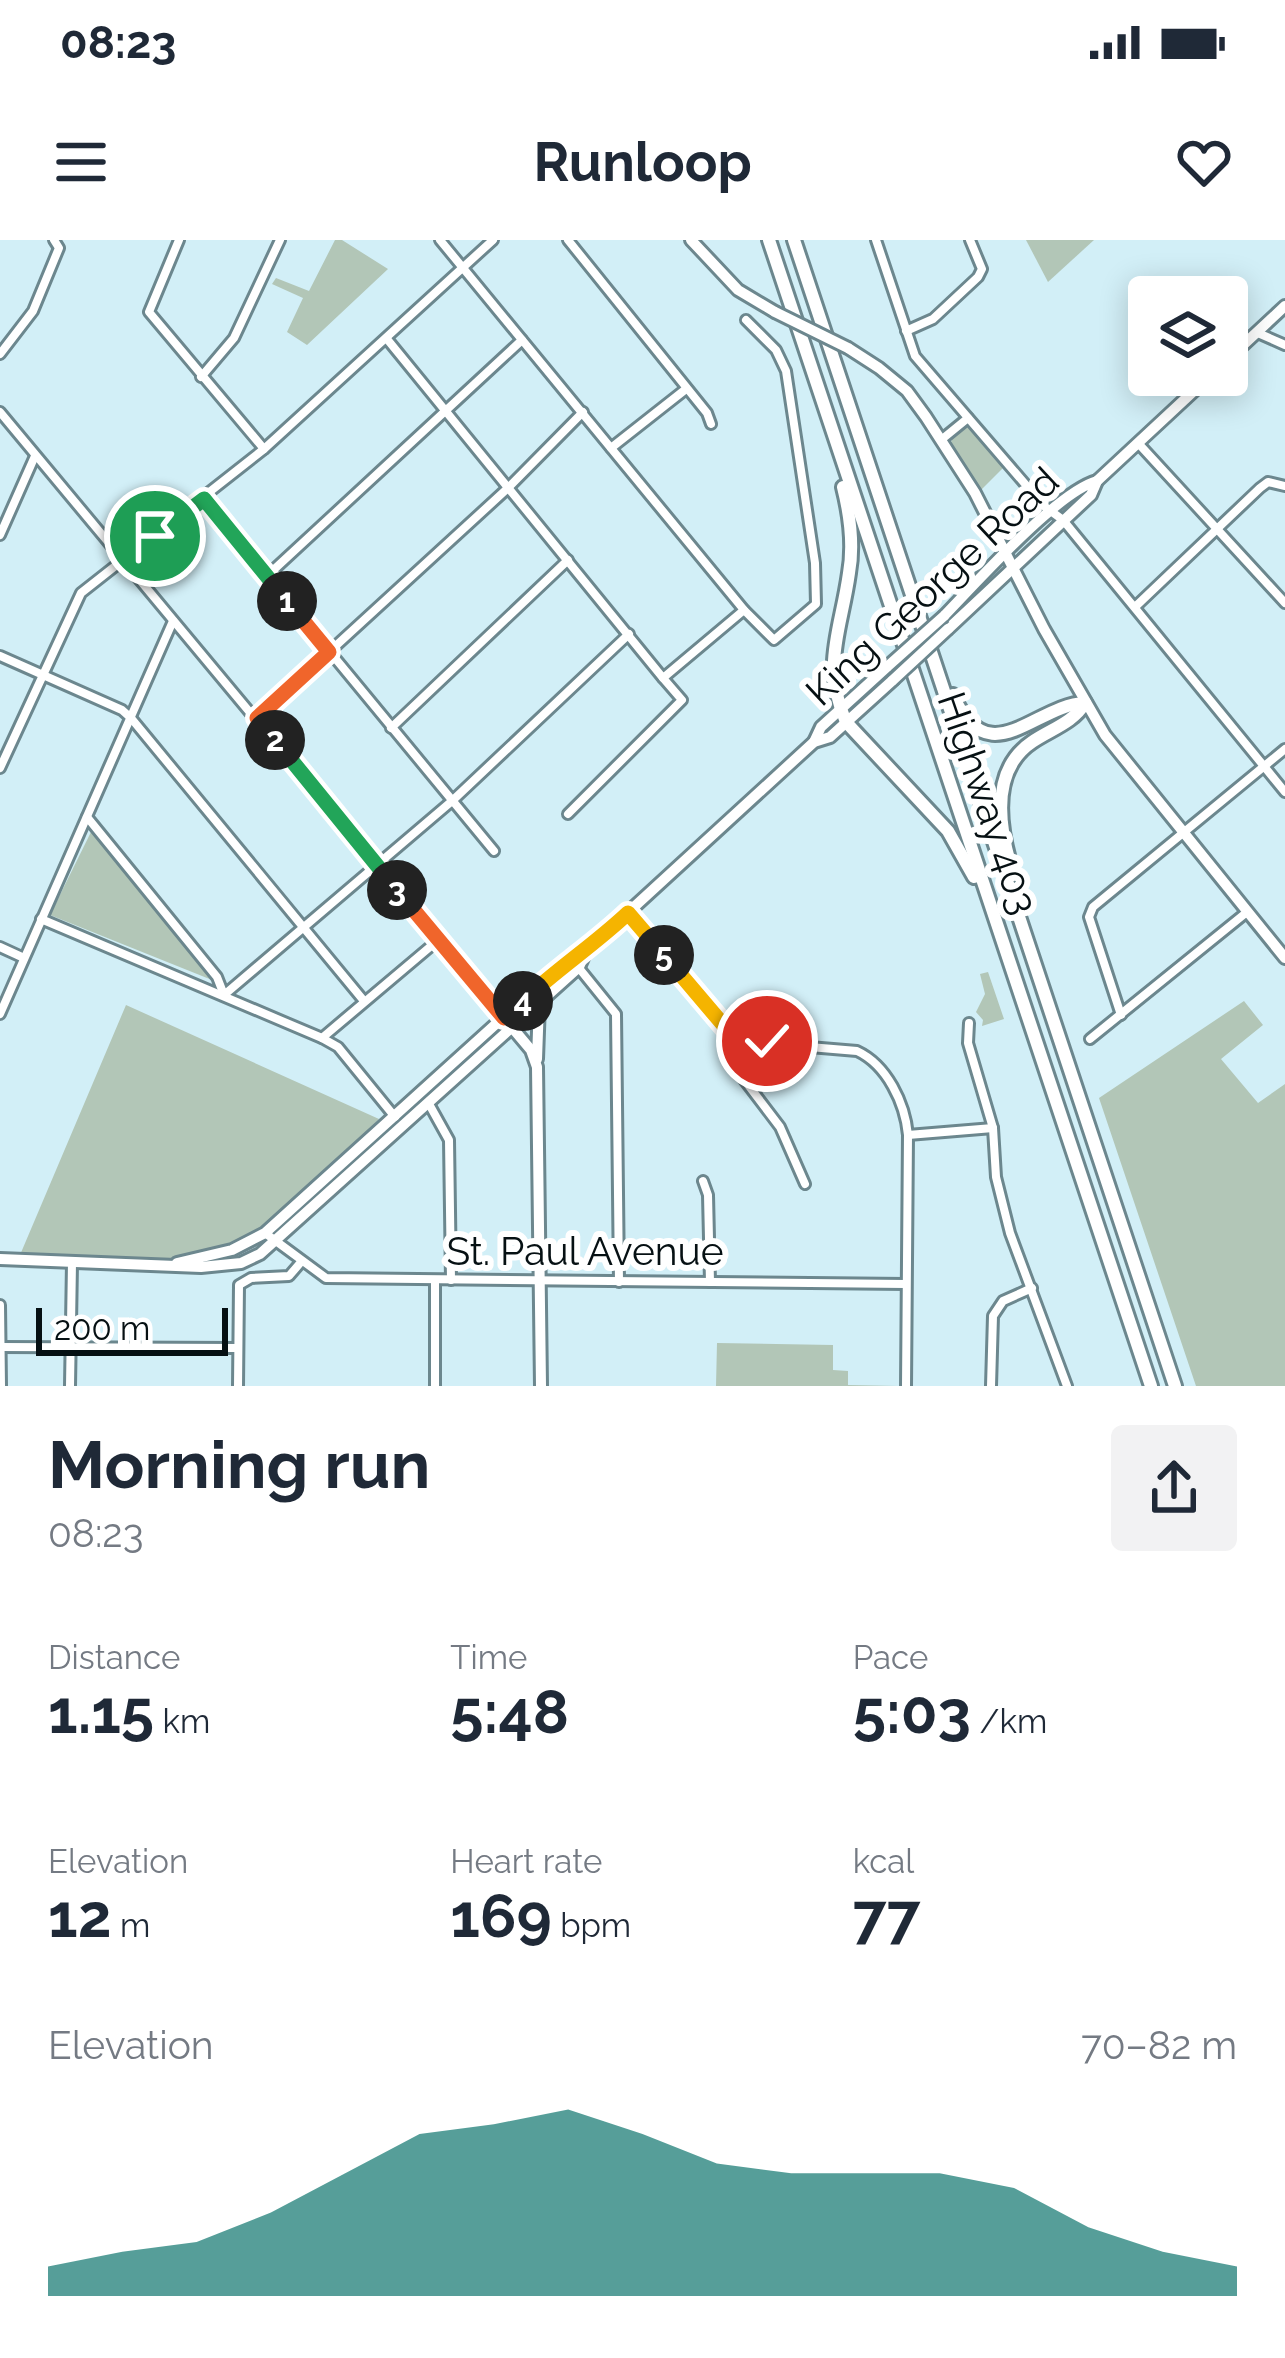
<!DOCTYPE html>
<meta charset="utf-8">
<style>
:root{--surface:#fff;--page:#f2f2f3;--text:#1f2937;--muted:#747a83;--accent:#0f766e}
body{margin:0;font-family:Raleway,sans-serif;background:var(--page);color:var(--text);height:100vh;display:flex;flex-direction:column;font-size:45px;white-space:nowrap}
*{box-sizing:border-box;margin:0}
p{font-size:39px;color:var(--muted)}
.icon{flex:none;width:66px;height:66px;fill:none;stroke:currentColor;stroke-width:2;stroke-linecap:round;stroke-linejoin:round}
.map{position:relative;height:1146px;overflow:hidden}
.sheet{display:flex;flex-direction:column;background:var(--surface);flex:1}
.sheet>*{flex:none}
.buttons{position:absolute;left:1128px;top:36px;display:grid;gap:24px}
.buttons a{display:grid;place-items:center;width:120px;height:120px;border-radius:12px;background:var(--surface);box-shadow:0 6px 30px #0003;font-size:60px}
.scale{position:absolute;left:36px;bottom:30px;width:192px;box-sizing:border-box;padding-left:12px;border:6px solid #061013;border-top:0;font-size:33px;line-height:42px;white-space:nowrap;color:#061013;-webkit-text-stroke:9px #fff;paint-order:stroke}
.pin{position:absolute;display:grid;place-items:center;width:102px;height:102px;color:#fff;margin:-51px;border:6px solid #fff;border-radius:50%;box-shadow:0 3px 12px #0007}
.km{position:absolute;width:60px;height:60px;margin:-30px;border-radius:50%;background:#222;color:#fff;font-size:33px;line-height:60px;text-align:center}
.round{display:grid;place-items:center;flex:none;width:126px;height:126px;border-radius:12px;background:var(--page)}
.headline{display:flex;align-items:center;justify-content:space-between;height:204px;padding:0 48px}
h1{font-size:66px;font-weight:700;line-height:90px}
.stats{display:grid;grid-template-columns:repeat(3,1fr);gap:18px;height:204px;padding:12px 48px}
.stats div{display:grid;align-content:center}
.stats b{font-size:60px;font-weight:700}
.stats small{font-size:33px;font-weight:400}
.stats p{font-size:33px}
.chart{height:336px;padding:24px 48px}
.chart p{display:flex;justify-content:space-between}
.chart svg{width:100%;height:216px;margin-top:12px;fill:var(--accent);opacity:.7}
.status{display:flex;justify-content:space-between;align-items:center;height:84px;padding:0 60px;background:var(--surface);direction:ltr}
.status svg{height:33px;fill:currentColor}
header{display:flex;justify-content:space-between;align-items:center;height:156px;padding:0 48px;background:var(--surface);font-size:54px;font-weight:700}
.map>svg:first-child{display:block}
.green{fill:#b2c6b7}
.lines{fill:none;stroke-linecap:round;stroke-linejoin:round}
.minor-casing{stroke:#6c878e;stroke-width:14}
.major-casing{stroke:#6c878e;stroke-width:16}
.highway-casing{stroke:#6c878e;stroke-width:18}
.minor{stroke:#fff;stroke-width:8}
.major{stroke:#fff;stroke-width:10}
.highway{stroke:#fff;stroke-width:12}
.major-bridge-casing{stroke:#6c878e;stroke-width:16;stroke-linecap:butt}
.major-bridge{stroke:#fff;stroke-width:10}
.split-1-casing{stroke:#fff;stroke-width:24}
.split-2-casing{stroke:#fff;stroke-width:24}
.split-3-casing{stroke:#fff;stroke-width:24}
.split-4-casing{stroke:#fff;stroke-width:24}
.split-5-casing{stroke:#fff;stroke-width:24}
.split-6-casing{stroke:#fff;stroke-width:24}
.split-1{stroke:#22a559;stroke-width:15}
.split-2{stroke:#f0652b;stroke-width:15}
.split-3{stroke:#22a559;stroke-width:15}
.split-4{stroke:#f0652b;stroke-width:15}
.split-5{stroke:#f5b400;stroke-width:15}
.split-6{stroke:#f5b400;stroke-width:15}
.labels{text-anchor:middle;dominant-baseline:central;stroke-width:12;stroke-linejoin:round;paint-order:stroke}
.street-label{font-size:39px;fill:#061013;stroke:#fff}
</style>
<div class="status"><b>08:23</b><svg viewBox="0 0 49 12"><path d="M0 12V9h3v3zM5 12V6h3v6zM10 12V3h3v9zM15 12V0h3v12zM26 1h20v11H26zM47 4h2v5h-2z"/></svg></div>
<header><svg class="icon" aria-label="menu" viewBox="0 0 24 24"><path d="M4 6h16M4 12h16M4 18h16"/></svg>Runloop<svg class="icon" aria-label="heart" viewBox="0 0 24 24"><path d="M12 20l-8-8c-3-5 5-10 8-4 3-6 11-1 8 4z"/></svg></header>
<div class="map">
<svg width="1285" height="1146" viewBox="0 0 1285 1146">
<rect width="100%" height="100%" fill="#d2eff7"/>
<g class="green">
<polygon points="335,0 342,0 388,29 307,105 287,92 303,58 272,44 276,38 309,51"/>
<polygon points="1026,0 1094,0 1048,42"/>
<polygon points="964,187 970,188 1003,228 980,251 951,204 952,196"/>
<polygon points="91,592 212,740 50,675"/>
<polygon points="988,732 1004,779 982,786 983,780 976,772 985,754 980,734"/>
<polygon points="1244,761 1263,785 1221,819 1258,863 1285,844 1285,1146 1196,1146 1099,858"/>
<path d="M126,765L379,879C340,918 286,990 234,1009C168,1032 88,1017 20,1015Z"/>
<polygon points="717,1103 833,1105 833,1130 848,1131 848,1145 898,1146 716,1146"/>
</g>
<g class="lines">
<g class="minor-casing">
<g id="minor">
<polyline points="179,0 149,72 264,209"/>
<polyline points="440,0 744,370 774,400 816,364 815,323 786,131 776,110 746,80"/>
<polyline points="568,0 707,173 711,184"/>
<polyline points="876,0 915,116 1044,266 1063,280 1285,552"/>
<polyline points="906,91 933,79 978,37 982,29 970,0"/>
<polyline points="1258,93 1285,105"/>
<polyline points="387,99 663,438 744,370"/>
<polyline points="0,114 33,71 59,8 54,0"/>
<polyline points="201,137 234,98 280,0"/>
<polyline points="0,172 504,778"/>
<polyline points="941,200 968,178"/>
<polyline points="1138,203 1285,363"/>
<polyline points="611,208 686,149"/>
<polyline points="204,259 494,611"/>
<polyline points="0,295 35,216"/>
<polyline points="268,335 522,100"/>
<polyline points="1135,367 1260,248 1268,242 1285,246"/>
<polyline points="0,416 122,470 131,478 364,761"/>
<polyline points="257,478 508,248 583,172"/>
<polyline points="391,488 568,320"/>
<polyline points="0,528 81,353 264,209 493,0"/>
<polyline points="568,574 682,460 663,438"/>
<polyline points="87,577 217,737 224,755 452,561 629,394"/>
<path d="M628,673L737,801L857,811C887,825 905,863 908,895L906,1146"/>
<polyline points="41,679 322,798 338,807 395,877"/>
<polyline points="0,707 24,718"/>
<polyline points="570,717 616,774 619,1042"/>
<polyline points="0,774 173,381"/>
<polyline points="1121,775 1089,677 1093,667 1285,509"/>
<polyline points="969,783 968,803 993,888 996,937 1010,993 1067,1146"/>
<polyline points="322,798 437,701"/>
<polyline points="1090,799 1247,672"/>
<polyline points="737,801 736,829 780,887 805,944"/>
<polyline points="429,864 449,900 451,1040"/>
<polyline points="908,895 993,888"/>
<polyline points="703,941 708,955 710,1042"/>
<polyline points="265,993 326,1038 906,1044"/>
<polyline points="435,1040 435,1146"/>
<polyline points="0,1065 1,1146"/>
<polyline points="1,1107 237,1108"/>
<polyline points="70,1146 72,1023"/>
<polyline points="238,1146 239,1045 251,1038 289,1036 301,1022"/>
<polyline points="991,1146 993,1076 1003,1061 1032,1048"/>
</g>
</g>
<g class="major-casing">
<g id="major">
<polyline points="691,0 738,50 775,72"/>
<polyline points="848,108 879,128 907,151 926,177 975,253 1044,389 1105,495 1285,718"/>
<polyline points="1227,120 1285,66"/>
<path d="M944,376C976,343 1057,252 1097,241"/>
<polyline points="948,389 1091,255 1097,241 1211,135"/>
<polyline points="814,502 821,487 888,426"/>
<polyline points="510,785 531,810 537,827 541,1146"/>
<polyline points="537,819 539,763"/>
<polyline points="0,1019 201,1027 241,1023 260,1014 579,727 586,711"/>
<polyline points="177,1023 232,1010 265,993 570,717 586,711 814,502 830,497 893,440"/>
</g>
</g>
<g class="highway-casing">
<g id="highway">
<polyline points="769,0 1151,1146"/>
<polyline points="794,0 1175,1146"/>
<path d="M843,247C850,275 854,305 849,333C841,391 821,424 846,482L948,591L974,637"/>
<path d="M953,455C988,537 1036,464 1085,463"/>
<path d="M1010,623C998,581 992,529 1032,502C1051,489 1073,483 1085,463"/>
</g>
</g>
<use href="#minor" class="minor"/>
<use href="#major" class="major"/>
<use href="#highway" class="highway"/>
<g class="major-bridge-casing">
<g id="major-bridge">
<polyline points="775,72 848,108"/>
<polyline points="888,426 944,376"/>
<polyline points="893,440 948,389"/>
</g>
</g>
<use href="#major-bridge" class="major-bridge"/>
</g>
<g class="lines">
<g class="split-1-casing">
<polyline id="split-1" points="155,296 204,259 287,361"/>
</g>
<g class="split-2-casing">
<polyline id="split-2" points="275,500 257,478 329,412 287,361"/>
</g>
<g class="split-3-casing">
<polyline id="split-3" points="275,500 397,650"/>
</g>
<g class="split-4-casing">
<polyline id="split-4" points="397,650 504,778 523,761"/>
</g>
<g class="split-5-casing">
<path id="split-5" d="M523,761C557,729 594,705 628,673L664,715"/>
</g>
<g class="split-6-casing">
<polyline id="split-6" points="664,715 737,801 767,801"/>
</g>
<use href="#split-1" class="split-1"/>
<use href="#split-2" class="split-2"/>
<use href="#split-3" class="split-3"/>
<use href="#split-4" class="split-4"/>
<use href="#split-5" class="split-5"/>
<use href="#split-6" class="split-6"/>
</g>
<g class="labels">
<g class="street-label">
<text transform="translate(932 346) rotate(-43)">King George Road</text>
<text transform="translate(988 563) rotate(71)">Highway 403</text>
<text x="585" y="1011">St. Paul Avenue</text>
</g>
</g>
</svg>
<div class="buttons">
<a><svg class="icon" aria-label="layers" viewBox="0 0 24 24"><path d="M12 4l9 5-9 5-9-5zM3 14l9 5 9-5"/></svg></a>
</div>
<div class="scale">200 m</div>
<div class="pin" style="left:155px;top:296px;background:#1e9e55"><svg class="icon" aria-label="arrive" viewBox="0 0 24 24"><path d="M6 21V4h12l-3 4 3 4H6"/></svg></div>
<div class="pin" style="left:767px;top:801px;background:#d93025"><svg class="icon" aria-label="check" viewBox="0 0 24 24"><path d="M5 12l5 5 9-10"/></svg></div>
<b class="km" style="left:287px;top:361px">1</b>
<b class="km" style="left:275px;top:500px">2</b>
<b class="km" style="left:397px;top:650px">3</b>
<b class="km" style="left:523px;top:761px">4</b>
<b class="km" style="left:664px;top:715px">5</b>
</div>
<section class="sheet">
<div class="headline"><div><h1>Morning run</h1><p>08:23</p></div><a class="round"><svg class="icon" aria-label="share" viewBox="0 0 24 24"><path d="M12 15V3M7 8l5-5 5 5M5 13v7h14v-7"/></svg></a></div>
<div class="stats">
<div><p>Distance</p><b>1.15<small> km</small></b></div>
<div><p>Time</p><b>5:48</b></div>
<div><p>Pace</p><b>5:03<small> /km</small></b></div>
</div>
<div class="stats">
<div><p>Elevation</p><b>12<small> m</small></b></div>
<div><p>Heart rate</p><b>169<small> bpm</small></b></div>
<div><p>kcal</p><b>77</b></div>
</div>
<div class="chart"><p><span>Elevation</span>70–82 m</p>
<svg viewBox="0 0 160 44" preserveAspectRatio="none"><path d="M0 44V38L10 35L20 33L30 27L40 19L50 11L60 9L70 6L80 11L90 17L100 19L110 19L120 19L130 22L140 30L150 35L160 38V44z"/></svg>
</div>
</section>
